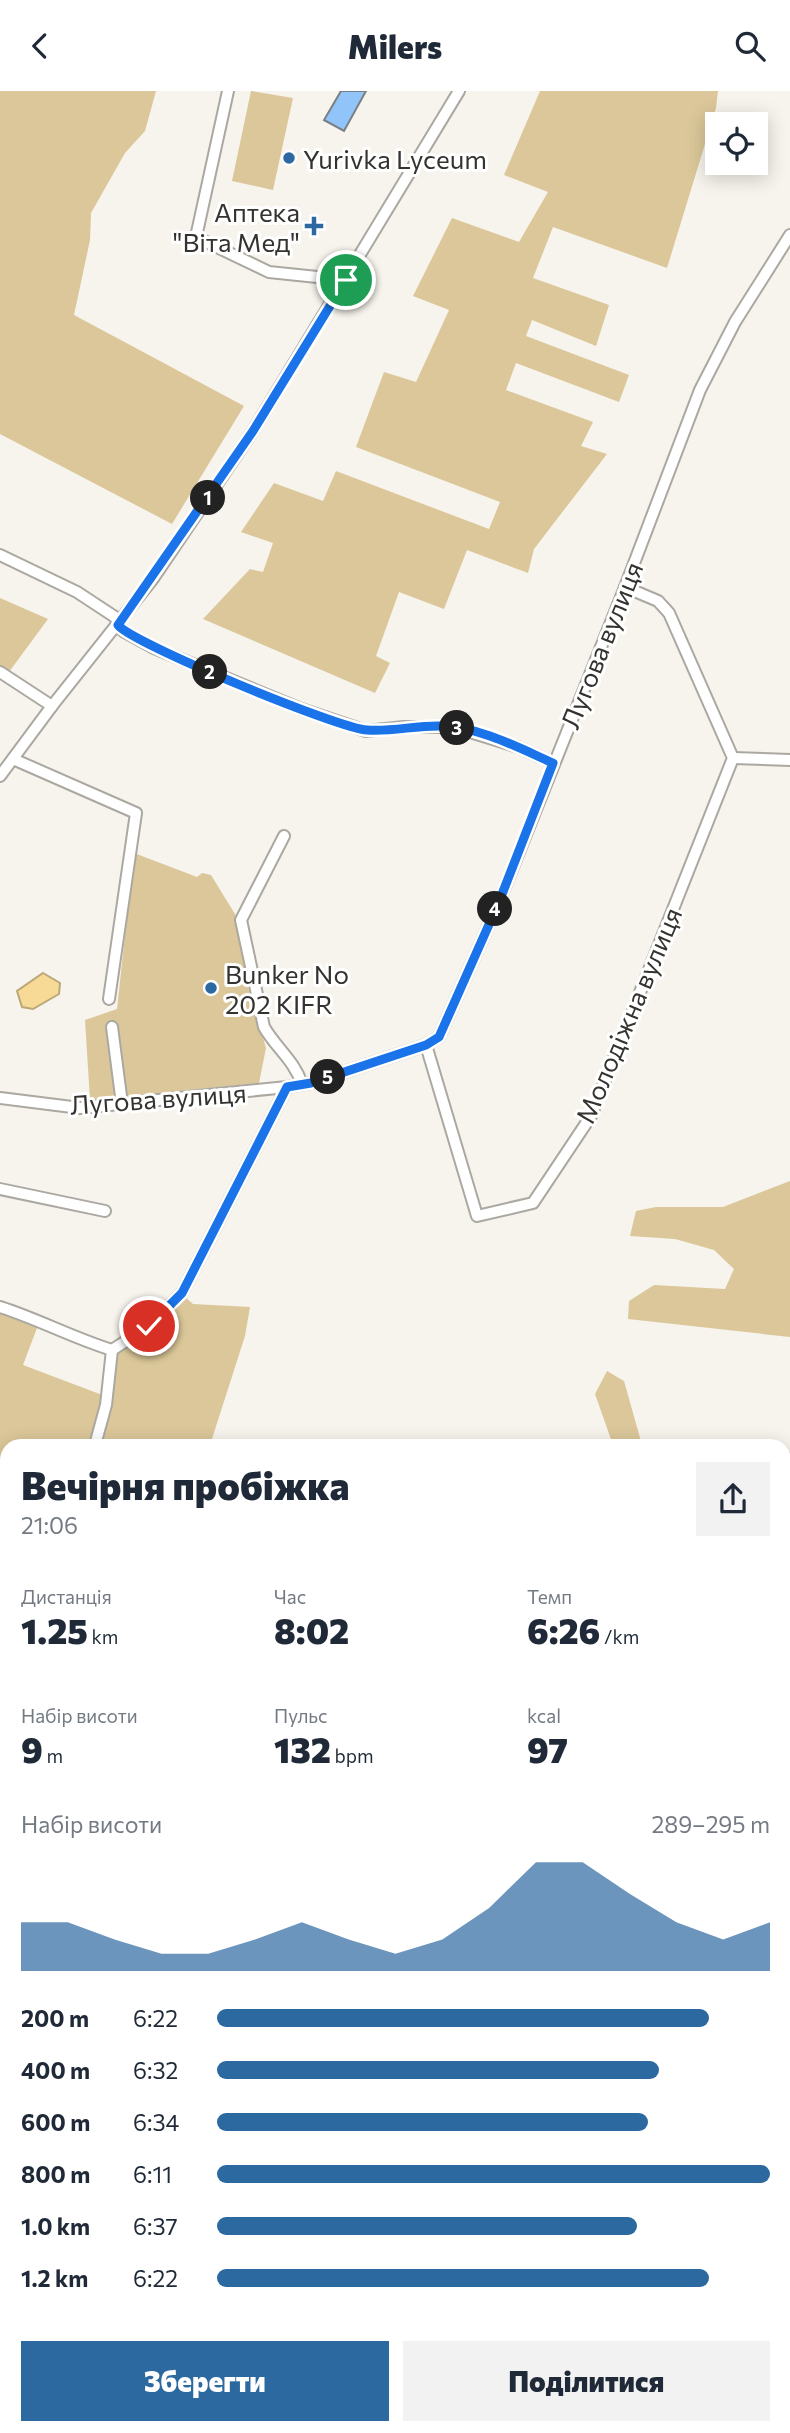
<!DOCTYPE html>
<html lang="uk">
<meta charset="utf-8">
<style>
:root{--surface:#fff;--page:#f2f2f3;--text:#1f2937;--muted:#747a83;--accent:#2d69a1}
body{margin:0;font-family:Commissioner,sans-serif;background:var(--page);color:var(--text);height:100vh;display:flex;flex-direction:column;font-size:26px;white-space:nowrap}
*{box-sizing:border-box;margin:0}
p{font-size:23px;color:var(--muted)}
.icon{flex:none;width:38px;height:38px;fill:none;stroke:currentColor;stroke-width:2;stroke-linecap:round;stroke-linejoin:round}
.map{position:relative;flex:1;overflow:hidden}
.details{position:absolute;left:0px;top:1348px;width:791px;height:996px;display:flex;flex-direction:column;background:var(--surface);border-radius:21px 21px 0 0;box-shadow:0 4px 18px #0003}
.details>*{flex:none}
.fabs{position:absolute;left:705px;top:21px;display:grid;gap:14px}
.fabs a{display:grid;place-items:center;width:63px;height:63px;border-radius:0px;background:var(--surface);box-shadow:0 4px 18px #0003;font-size:35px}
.pin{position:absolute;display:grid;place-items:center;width:60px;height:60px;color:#fff;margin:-30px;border:4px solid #fff;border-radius:50%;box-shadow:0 2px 7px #0007}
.km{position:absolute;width:35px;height:35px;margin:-18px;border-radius:50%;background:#222;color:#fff;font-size:19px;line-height:35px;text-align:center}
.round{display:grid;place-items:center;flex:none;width:74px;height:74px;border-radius:0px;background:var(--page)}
.head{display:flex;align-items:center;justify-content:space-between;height:119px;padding:0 21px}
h1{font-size:38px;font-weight:800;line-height:52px}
.figures{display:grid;grid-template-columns:repeat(3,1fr);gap:10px;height:119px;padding:7px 21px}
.figures div{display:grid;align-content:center}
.figures b{font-size:35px;font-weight:800}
.figures small{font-size:19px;font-weight:400}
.figures p{font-size:19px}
.chart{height:196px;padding:14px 21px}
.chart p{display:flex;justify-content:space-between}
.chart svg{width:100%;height:126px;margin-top:7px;fill:var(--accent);opacity:.7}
.cta{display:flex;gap:14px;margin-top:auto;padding:14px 21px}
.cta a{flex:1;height:80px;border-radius:0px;background:var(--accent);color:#fff;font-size:28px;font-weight:800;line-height:80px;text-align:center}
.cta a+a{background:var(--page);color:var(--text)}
ul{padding:0 21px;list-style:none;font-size:23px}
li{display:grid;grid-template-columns:112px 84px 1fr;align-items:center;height:52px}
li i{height:18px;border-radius:9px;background:var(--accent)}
header{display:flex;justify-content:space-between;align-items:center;height:91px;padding:0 21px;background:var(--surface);font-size:32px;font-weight:800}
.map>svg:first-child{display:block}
.green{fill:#dbc799}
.water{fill:#f7da96;stroke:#bca877;stroke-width:2}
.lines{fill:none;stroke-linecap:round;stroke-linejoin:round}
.stream{stroke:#bca877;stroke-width:2.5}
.river{stroke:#f7da96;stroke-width:16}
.building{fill:#91c5f9;stroke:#7a7f84;stroke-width:2}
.minor-casing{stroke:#aba8a1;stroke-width:14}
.minor{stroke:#fff;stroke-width:10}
.route-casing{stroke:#fff;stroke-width:14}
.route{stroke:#1a73e8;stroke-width:9}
.poi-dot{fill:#2d69a1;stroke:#fff;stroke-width:2.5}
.labels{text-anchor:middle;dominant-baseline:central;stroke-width:6;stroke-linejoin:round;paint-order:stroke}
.poi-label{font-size:26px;fill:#343330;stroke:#fff;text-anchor:start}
.street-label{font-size:26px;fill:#343330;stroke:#fff}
</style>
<header><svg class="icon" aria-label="back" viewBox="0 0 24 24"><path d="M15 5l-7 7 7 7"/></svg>Milers<svg class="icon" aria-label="search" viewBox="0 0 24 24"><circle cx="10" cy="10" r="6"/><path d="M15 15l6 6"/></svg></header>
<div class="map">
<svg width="790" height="2342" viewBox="0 0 790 2342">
<rect width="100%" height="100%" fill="#f7f4ed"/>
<g class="green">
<polygon points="0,0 156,0 145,40 125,62 91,122 90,149 74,224 244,315 172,433 0,343"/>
<polygon points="251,0 293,7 273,99 232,90"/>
<polygon points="540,0 718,0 716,17 667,177 553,136 533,187 609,214 596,255 532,229 526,245 629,284 619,311 516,272 506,299 593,331 581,355 607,363 534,458 528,482 467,459 444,518 399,501 376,565 390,572 375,602 203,528 250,478 263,481 273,452 241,441 274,392 323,410 336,380 489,438 500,411 356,356 384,281 416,291 449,219 413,205 452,127 519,151 548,101 504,84"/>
<polygon points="0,507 48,528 6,585 0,581"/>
<polygon points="134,762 197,786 202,782 211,784 238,828 246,890 266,957 259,992 90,1009 85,929 117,918"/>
<polygon points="790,1090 790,1246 628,1228 629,1210 654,1194 725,1198 734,1178 714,1159 675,1148 630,1145 636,1120 656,1116 723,1116"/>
<polygon points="185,1206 193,1213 250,1216 245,1245 210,1354 7,1354 7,1563 0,1551 0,1216 40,1229 23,1274 105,1305 112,1259"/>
<polygon points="607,1280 624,1290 642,1354 613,1354 595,1303"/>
<polygon points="790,1360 790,1504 784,1508 784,1374"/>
</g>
<polygon class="water" points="43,882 60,892 59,903 33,918 22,916 17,900"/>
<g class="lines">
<g class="stream">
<polyline points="784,1429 790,1415"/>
<polyline points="0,2095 7,2095"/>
<polyline points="230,2342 242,2336"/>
</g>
<polyline class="river" points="302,2336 309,2342"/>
</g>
<polygon class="building" points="341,0 366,0 344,40 324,29"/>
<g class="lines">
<g class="minor-casing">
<g id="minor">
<polyline points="228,0 196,146 269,181 346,189"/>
<polyline points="0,464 77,501 115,526 123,540 154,557 301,618 366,640 404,636 454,636 518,656 553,672"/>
<polyline points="0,581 52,615"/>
<polyline points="733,667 790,669"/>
<polyline points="13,668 136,722 109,908"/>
<polyline points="0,685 52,615 152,489 253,340 459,0"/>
<path d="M284,745L241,829L264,936C276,957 294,969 302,993"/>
<polyline points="112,936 122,1013"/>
<polyline points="426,954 477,1125 533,1112 591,1025 733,667 669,522 658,510 625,496"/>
<polyline points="0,1007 80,1017 287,996 311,992 426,954 439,946 499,811 625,496 700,299 735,231 790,144"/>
<polyline points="0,1098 105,1120"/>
<path d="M0,1216C38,1228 73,1247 112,1259"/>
<polyline points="95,1354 106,1314 112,1259 149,1235 182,1202 287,996"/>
<polyline points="784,1522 790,1518"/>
<polyline points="784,1588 790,1597"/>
<polyline points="784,1704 790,1706"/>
<polyline points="784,1782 790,1771"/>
<polyline points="784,1829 790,1830"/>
<polyline points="784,1854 790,1859"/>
<polyline points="784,1998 790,1995"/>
<polyline points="784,2018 790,2030"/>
<polyline points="0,2111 7,2111"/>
<polyline points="0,2305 2,2153"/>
<polyline points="685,2336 690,2342"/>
<polyline points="67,2342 67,2336"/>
<polyline points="107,2342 107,2336"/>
<polyline points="446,2342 452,2336"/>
<polyline points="618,2342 624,2336"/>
<polyline points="786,2342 790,2322"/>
</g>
</g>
<use href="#minor" class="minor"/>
</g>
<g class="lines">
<g class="route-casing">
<path id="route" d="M149,1235L182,1202L287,996L311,992L426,954L439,946L499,811L553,672C519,657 480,636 442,635C417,634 392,641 367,639C340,638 131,552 118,534L253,340L346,189"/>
</g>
<use href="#route" class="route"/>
</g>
<g class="poi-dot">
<circle cx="289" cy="67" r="7"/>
<path d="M310.5 124.5h7v7h7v7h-7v7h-7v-7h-7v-7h7z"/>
<circle cx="211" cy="897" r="7"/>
</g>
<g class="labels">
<g class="poi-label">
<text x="303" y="67">Yurivka Lyceum</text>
<text x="300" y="120" text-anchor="end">Аптека<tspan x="300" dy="30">"Віта Мед"</tspan></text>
<text x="225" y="882">Bunker No<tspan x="225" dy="30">202 KIFR</tspan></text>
</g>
<g class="street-label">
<text transform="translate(601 554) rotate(-68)">Лугова вулиця</text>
<text transform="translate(628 924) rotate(-67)">Молодіжна вулиця</text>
<text transform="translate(158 1007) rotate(-4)">Лугова вулиця</text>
</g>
</g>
</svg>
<div class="fabs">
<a><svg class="icon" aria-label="locate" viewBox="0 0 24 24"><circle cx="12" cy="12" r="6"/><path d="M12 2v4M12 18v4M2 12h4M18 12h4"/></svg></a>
</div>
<div class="pin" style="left:346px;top:189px;background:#1e9e55"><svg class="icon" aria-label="arrive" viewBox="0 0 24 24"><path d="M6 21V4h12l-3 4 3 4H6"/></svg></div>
<div class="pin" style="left:149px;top:1235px;background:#d93025"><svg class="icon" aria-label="check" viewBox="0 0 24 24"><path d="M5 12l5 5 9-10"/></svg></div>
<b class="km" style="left:208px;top:407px">1</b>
<b class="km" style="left:210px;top:581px">2</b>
<b class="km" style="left:457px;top:637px">3</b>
<b class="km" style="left:495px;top:818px">4</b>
<b class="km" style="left:328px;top:986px">5</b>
<section class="details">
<div class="head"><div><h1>Вечірня пробіжка</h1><p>21:06</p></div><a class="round"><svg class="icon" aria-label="share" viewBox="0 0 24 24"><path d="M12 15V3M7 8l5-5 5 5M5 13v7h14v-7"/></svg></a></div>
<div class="figures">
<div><p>Дистанція</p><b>1.25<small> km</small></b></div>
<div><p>Час</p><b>8:02</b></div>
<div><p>Темп</p><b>6:26<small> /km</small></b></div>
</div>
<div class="figures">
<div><p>Набір висоти</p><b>9<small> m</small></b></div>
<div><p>Пульс</p><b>132<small> bpm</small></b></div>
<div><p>kcal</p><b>97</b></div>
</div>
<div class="chart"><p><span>Набір висоти</span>289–295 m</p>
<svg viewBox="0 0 160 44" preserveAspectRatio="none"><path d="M0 44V27L10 27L20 33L30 38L40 38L50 33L60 27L70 33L80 38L90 33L100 22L110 6L120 6L130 17L140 27L150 33L160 27V44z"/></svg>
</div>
<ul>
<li><b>200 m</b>6:22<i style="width:89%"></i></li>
<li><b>400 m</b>6:32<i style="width:80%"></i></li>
<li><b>600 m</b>6:34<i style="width:78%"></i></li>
<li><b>800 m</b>6:11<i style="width:100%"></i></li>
<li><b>1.0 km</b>6:37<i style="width:76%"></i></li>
<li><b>1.2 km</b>6:22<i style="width:89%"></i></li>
</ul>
<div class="cta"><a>Зберегти</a><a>Поділитися</a></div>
</section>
</div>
